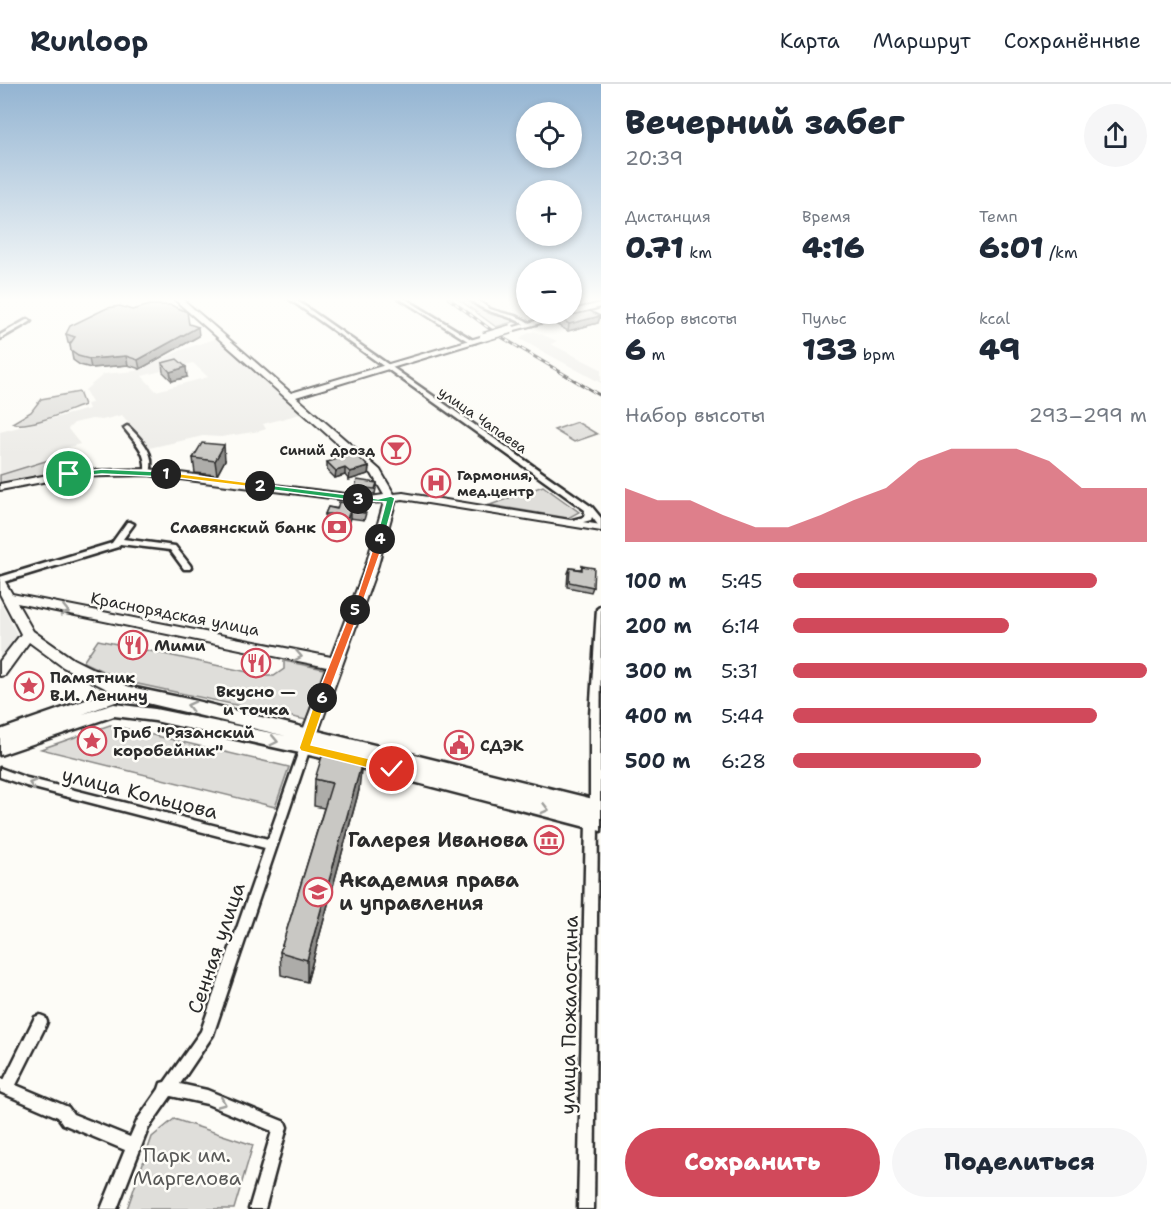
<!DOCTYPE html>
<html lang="ru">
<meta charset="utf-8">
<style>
:root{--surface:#fff;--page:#f6f6f7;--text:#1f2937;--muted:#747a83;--line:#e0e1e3;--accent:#d1495b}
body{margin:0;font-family:"Shantell Sans",sans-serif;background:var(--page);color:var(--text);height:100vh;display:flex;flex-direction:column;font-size:22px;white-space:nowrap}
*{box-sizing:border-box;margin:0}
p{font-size:20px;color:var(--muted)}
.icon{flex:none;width:33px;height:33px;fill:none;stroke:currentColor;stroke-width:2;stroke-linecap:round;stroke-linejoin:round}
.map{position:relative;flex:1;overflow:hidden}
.drawer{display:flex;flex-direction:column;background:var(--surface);width:570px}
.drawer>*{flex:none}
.buttons{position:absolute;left:516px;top:18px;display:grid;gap:12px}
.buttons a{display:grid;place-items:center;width:66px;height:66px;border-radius:50%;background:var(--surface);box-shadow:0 3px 9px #0003;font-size:30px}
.pin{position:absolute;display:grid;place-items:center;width:51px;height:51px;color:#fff;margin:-26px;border:3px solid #fff;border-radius:50%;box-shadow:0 2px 6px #0007}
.km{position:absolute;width:30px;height:30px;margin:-15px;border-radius:50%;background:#222;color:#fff;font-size:16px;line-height:30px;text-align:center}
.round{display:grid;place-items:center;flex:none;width:63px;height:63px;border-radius:32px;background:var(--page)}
.headline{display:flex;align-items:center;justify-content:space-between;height:102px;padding:0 24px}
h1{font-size:33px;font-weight:800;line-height:45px}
.metrics{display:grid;grid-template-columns:repeat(3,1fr);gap:9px;height:102px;padding:6px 24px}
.metrics div{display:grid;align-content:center}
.metrics b{font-size:30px;font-weight:800}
.metrics small{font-size:16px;font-weight:400}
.metrics p{font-size:16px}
.chart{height:168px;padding:12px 24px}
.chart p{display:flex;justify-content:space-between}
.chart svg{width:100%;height:108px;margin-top:6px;fill:var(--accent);opacity:.7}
.primary-button{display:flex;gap:12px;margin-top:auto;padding:12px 24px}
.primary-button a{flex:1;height:69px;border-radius:36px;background:var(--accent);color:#fff;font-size:24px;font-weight:800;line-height:69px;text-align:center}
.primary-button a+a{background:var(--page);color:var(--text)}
ul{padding:0 24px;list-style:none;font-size:20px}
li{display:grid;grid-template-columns:96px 72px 1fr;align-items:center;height:45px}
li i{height:15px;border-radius:8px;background:var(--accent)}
header{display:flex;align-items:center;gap:36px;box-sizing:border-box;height:84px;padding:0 30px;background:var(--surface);border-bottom:2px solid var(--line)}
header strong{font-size:28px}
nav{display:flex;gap:33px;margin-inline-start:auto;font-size:21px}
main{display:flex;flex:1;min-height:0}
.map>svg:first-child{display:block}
.built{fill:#edece8;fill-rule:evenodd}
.green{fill:#dfdeda;stroke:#858482;stroke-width:1.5}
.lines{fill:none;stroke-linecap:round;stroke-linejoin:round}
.street-casing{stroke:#2b2b2b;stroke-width:5}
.secondary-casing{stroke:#2b2b2b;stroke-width:4}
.primary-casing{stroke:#2b2b2b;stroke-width:5}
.street{fill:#fdfcf7;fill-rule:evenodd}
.secondary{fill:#fdfcf7;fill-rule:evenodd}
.primary{fill:#fdfcf7;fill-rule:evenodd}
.rail-casing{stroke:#2b2b2b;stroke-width:3}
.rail{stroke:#fdfcf7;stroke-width:1.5;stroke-dasharray:4.5;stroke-linecap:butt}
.secondary-bridge-casing{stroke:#2b2b2b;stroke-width:11;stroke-linecap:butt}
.secondary-bridge{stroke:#fdfcf7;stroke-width:8}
.wall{fill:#adaca9;stroke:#2b2b2b;stroke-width:1.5}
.shaded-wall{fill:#8d8c89;stroke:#2b2b2b;stroke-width:1.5}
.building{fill:#c9c8c4;stroke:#2b2b2b;stroke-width:1.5}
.oneway{stroke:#9e9e9b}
.split-1{fill:#22a559;stroke:#fff;stroke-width:1.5}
.split-2{fill:#f5b400;stroke:#fff;stroke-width:1.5}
.split-3{fill:#22a559;stroke:#fff;stroke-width:1.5}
.split-4{fill:#22a559;stroke:#fff;stroke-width:1.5}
.split-5{fill:#f0652b;stroke:#fff;stroke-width:1.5}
.split-6{fill:#f0652b;stroke:#fff;stroke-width:1.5}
.split-7{fill:#f5b400;stroke:#fff;stroke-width:1.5}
.labels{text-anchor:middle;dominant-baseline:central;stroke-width:5;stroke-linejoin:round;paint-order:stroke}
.far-street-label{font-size:14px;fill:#2b2b2b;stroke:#fdfcf7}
.far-poi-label{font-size:14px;font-weight:bold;fill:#2b2b2b;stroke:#fdfcf7;text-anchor:end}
.poi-label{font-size:16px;font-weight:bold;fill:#2b2b2b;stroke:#fdfcf7;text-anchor:start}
.street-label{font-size:16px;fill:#2b2b2b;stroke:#fdfcf7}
.near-street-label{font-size:20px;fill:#2b2b2b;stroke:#fdfcf7}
.near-poi-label{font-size:20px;font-weight:bold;fill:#2b2b2b;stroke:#fdfcf7;text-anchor:end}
.near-park-label{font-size:20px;fill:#585857;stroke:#fdfcf7}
</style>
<header>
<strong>Runloop</strong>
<nav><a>Карта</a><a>Маршрут</a><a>Сохранённые</a></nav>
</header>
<main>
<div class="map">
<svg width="601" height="1125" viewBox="0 0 601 1125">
<rect width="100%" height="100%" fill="#fdfcf7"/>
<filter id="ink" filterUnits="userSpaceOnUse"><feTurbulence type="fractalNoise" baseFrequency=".0167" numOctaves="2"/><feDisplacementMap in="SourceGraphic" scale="12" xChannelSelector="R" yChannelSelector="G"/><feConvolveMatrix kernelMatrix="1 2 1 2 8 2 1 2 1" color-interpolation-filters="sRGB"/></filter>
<g filter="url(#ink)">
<g class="built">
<polygon points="534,247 557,257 551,260 601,285 601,299 520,255 523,254 522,252"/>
<path d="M218,254L304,329L263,340L266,345L260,347L221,353L203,352L149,364L122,331L102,336L92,335L74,339L68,345L80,360L57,366L59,372L0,390V348L89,325L87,320L92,319L85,306L104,290L135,287L184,265ZM193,279L208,293L156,307L142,292Z"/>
<polygon points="0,517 18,552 0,577"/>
</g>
<g class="green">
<path d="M457,214C470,214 476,223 488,229C497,235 508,229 516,237L496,243Z"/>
<path d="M79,308L84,321C67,327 28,345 12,339L31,328L41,315Z"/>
<polygon points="577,338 597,350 574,358 554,346"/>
<polygon points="52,375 54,375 51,390 0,399 0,391"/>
<polygon points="543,402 579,428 568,434 490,421"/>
<polygon points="98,556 267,592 274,592 284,585 284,577 324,585 306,636 124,597 83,578"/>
<polygon points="110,641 289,683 275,723 41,665"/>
<polygon points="174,1035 253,1061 234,1125 127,1125 152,1053"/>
</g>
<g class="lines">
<g class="street-casing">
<g id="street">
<polygon points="288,214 293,214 592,423 601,434 601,441 598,441 592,433 591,436 572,441 569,441 569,437 584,433 585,426"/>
<polygon points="399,214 404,214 476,258 471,259"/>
<path d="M469,214C477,214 483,221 490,225C505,231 519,230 532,241L527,242C509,229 484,231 469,214Z"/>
<polygon points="28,235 31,237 30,238 0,255 0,251"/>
<path d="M127,342L129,343C142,356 156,370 150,389H146L145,388C147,368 135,358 124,344Z"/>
<polygon points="127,438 130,438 134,440 123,455 175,462 190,481 191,483 190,485 184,485 170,466 120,460 118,463 0,499 0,493 112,459"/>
<polygon points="601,522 600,723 599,726 595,728 591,726 590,723 590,632 597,525"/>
<polygon points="305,660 309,661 310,664 213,951 180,1000 207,1006 285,1038 287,1043 265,1125 249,1125 272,1047 207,1020 171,1012 148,1045 117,1125 101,1125 125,1066 63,1040 58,1033 0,1008 0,994 4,996 35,933 40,931 45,933 47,938 45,943 16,1001 68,1023 73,1030 130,1053 138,1035 159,1005 161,999 165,998 201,947 265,764 26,702 0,693 0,684 27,694 268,755 300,664 301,661"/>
<polygon points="592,732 596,734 598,737 594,1125 578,1125 586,737 588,734"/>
</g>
</g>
<g class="secondary-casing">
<g id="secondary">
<polygon points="173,214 181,214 291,309 487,251 487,255 296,313 380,386 394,410 403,409 601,441 601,447 403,415 396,416 378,481 313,662 310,666 305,668 300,666 297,662 327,583 17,519 33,547 73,575 131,604 133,608 131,612 121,612 63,583 29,558 5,591 0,592 0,577 21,550 0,510 0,495 4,496 12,510 331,573 366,481 384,418 370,419 148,391 69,393 0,406 0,400 69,387 148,385 370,413 384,411 372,390"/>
<polygon points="601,219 601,223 511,247 507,245 560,230 572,230 572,226"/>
</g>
</g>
<g class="primary-casing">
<path id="primary" d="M126,602L188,615L601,717V747L318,673L155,637L114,632L0,671V646ZM126,614L286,652L155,625L114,620L83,630Z"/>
</g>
<use href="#street" class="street"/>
<use href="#secondary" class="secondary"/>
<use href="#primary" class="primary"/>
<g class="rail-casing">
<polyline id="rail" points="448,214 498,251 601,312"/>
</g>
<use href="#rail" class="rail"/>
<g class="secondary-bridge-casing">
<polyline id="secondary-bridge" points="484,253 511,245"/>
</g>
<use href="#secondary-bridge" class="secondary-bridge"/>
</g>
<g class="wall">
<polygon points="517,214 526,214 526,219"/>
<polygon points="600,232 598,239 568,247 557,241 559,234"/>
<polygon points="189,240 199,252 140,285 128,281 91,284 80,281 73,276 70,260 68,259 66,250"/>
<polygon points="162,279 187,293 172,297 163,288"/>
<polygon points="193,374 225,376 217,391 195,389"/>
<polygon points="327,378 369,383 368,390 349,396 345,391 335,394 327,386"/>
<polygon points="377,399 375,410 355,408 355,403"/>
<polygon points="328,423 366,429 364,436 350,434 343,451 326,448 326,441 328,437 325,436 325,430"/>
<polygon points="582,482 593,503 591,508 567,503 568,489 570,484 581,485"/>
<polygon points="315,695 359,706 307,898 281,891 280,868 324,724 314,722"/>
</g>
<g class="shaded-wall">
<polygon points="600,232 598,239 568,247 569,240"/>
<polygon points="198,243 199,252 140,285 138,276"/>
<polygon points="126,272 128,281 91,284 89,275"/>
<polygon points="186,283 187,293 172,297 170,288"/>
<polygon points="224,361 225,376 217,391 215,377"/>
<polygon points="369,383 368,390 349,396 350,388"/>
<polygon points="345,384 345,391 335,394 336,387"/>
<polygon points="350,427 350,434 343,451 343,444"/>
<polygon points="362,678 359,706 307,898 307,876"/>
</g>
<g class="building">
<polygon points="150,221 171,221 187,228 189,240 198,243 138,276 126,272 89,275 78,272 71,267 70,260 75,253 66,250 70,242 107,224 120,222 132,226"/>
<polygon points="590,227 600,232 569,240 559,234"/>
<polygon points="177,275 186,283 170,288 162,279"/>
<polygon points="202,359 224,361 215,377 193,374"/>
<polygon points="355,370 369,383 350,388 345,384 336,387 327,378"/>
<polygon points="357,396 377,399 375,405 355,403"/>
<polygon points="339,418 367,422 364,429 350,427 343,444 326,441 330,430 325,430 328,423 337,425"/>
<polygon points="582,482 594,484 593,503 569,498 570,484 582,486"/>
<polygon points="323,669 362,678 307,876 280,868 332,699 315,695"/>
</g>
<defs><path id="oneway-chevron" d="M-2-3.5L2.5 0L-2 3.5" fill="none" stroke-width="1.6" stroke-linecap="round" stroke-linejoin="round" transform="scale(1.5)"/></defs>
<g class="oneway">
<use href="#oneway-chevron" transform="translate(65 527) rotate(13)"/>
<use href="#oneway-chevron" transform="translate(298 572) rotate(11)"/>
<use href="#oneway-chevron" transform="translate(191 622) rotate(-166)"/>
<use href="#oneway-chevron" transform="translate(274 657) rotate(12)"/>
<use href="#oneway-chevron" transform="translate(33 700) rotate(-164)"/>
<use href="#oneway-chevron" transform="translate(545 725) rotate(15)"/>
<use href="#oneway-chevron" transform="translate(222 1019) rotate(22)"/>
</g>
</g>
<linearGradient id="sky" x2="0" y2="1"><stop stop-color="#93b4d2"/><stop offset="0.58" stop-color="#fefefb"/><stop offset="1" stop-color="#fefefb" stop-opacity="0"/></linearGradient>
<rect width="601" height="371" fill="url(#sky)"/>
<polygon class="split-1" points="102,385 166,388 169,390 166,393 102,390 69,393 65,390"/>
<polygon class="split-2" points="166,388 260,400 264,402 260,404 163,392"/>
<polygon class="split-3" points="260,400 358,412 362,415 358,417 257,404"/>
<polygon class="split-4" points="358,412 378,415 391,412 395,414 383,457 376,455 386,418 356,416"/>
<polygon class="split-5" points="380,453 385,455 360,526 352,529 376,455"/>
<polygon class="split-6" points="355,523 360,526 327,614 322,618 318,617 316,614 351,526"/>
<polygon class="split-7" points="322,610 327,614 311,661 392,680 396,682 396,688 392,690 301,667 299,664 316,614"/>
<defs>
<g id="bar-ring" transform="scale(1.5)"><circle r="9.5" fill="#fdfcf7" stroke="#d1495b" stroke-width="1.5"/><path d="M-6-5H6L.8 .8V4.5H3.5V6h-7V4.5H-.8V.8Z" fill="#d1495b"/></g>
<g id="hospital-ring" transform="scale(1.5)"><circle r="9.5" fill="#fdfcf7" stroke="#d1495b" stroke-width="1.5"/><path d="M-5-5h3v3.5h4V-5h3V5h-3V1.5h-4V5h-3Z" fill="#d1495b"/></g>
<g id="bank-ring" transform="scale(1.5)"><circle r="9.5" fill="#fdfcf7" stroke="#d1495b" stroke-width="1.5"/><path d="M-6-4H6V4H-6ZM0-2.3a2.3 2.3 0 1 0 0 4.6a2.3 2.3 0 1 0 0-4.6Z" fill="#d1495b"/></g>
<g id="restaurant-ring" transform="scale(1.5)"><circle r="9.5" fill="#fdfcf7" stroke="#d1495b" stroke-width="1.5"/><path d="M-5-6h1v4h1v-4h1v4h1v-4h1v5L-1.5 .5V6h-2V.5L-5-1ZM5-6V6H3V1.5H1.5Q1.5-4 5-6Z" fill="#d1495b"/></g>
<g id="sight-ring" transform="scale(1.5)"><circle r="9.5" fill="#fdfcf7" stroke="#d1495b" stroke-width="1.5"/><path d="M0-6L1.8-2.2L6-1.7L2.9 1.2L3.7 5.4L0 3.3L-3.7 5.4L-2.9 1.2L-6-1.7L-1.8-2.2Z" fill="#d1495b"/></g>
<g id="civic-ring" transform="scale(1.5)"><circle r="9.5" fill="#fdfcf7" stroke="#d1495b" stroke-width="1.5"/><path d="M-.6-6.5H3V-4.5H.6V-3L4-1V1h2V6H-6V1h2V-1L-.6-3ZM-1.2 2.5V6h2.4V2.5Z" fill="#d1495b"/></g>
<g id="museum-ring" transform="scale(1.5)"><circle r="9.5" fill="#fdfcf7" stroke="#d1495b" stroke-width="1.5"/><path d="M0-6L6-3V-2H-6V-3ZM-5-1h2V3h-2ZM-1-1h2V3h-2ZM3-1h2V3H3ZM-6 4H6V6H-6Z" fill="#d1495b"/></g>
<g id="university-ring" transform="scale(1.5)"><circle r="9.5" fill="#fdfcf7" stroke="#d1495b" stroke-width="1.5"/><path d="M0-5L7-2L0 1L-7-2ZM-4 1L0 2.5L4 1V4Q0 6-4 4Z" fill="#d1495b"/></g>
</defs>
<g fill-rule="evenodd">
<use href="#bar-ring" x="396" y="366"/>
<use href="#hospital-ring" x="436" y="399"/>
<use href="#bank-ring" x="337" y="443"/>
<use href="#restaurant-ring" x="133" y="561"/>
<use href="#restaurant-ring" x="256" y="579"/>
<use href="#sight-ring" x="29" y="602"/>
<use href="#sight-ring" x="92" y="657"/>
<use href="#civic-ring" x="459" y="661"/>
<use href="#museum-ring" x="549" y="756"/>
<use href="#university-ring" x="318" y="808"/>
</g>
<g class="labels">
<g class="far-street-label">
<text transform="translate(483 336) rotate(35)">улица Чапаева</text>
</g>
<g class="far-poi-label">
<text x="375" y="366">Синий дрозд</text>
<text x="457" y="391" text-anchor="start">Гармония,<tspan x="457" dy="16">мед.центр</tspan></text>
</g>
<g class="poi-label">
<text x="316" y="443" text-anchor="end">Славянский банк</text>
<text x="154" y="561">Мими</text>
<text x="50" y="593">Памятник<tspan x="50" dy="18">В.И. Ленину</tspan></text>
<text x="256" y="607" text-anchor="middle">Вкусно —<tspan x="256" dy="18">и точка</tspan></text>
<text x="113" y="648">Гриб "Рязанский<tspan x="113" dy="18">коробейник"</tspan></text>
<text x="480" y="661">СДЭК</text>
</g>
<g class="street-label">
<text transform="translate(175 530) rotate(11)">Краснорядская улица</text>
</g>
<g class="near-street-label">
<text transform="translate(140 709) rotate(14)">улица Кольцова</text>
<text transform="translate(216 864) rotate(-71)">Сенная улица</text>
<text transform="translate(569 931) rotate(-89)">улица Пожалостина</text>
</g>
<g class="near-poi-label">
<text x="528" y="756">Галерея Иванова</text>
<text x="339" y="796" text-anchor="start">Академия права<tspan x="339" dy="23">и управления</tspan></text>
</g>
<g class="near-park-label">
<text x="187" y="1071">Парк им.<tspan x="187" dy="23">Маргелова</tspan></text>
</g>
</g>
</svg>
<div class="buttons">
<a><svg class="icon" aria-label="locate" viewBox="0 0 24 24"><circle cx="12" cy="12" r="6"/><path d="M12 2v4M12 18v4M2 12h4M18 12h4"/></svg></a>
<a>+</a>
<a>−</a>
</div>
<div class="pin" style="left:69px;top:390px;background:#1e9e55"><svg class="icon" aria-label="arrive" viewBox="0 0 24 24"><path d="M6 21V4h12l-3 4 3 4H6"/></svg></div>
<div class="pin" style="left:392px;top:685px;background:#d93025"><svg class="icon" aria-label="check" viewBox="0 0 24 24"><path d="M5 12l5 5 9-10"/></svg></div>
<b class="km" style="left:166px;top:390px">1</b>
<b class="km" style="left:260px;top:402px">2</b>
<b class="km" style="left:358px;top:415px">3</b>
<b class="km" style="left:380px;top:455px">4</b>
<b class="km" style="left:355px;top:526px">5</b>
<b class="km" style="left:322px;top:614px">6</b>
</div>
<section class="drawer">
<div class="headline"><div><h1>Вечерний забег</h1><p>20:39</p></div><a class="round"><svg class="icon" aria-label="share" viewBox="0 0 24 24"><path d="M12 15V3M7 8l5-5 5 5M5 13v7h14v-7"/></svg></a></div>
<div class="metrics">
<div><p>Дистанция</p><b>0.71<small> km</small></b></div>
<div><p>Время</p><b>4:16</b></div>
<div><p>Темп</p><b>6:01<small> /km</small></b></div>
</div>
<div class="metrics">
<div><p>Набор высоты</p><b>6<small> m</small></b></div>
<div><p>Пульс</p><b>133<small> bpm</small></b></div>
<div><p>kcal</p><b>49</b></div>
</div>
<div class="chart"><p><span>Набор высоты</span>293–299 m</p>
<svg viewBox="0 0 160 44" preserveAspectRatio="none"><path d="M0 44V22L10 27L20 27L30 33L40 38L50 38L60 33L70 27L80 22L90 11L100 6L110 6L120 6L130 11L140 22L150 22L160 22V44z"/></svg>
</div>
<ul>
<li><b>100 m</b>5:45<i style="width:86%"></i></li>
<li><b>200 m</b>6:14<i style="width:61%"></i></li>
<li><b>300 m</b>5:31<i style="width:100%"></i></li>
<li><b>400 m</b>5:44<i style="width:86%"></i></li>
<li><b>500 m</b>6:28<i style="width:53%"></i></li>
</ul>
<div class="primary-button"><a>Сохранить</a><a>Поделиться</a></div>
</section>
</main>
